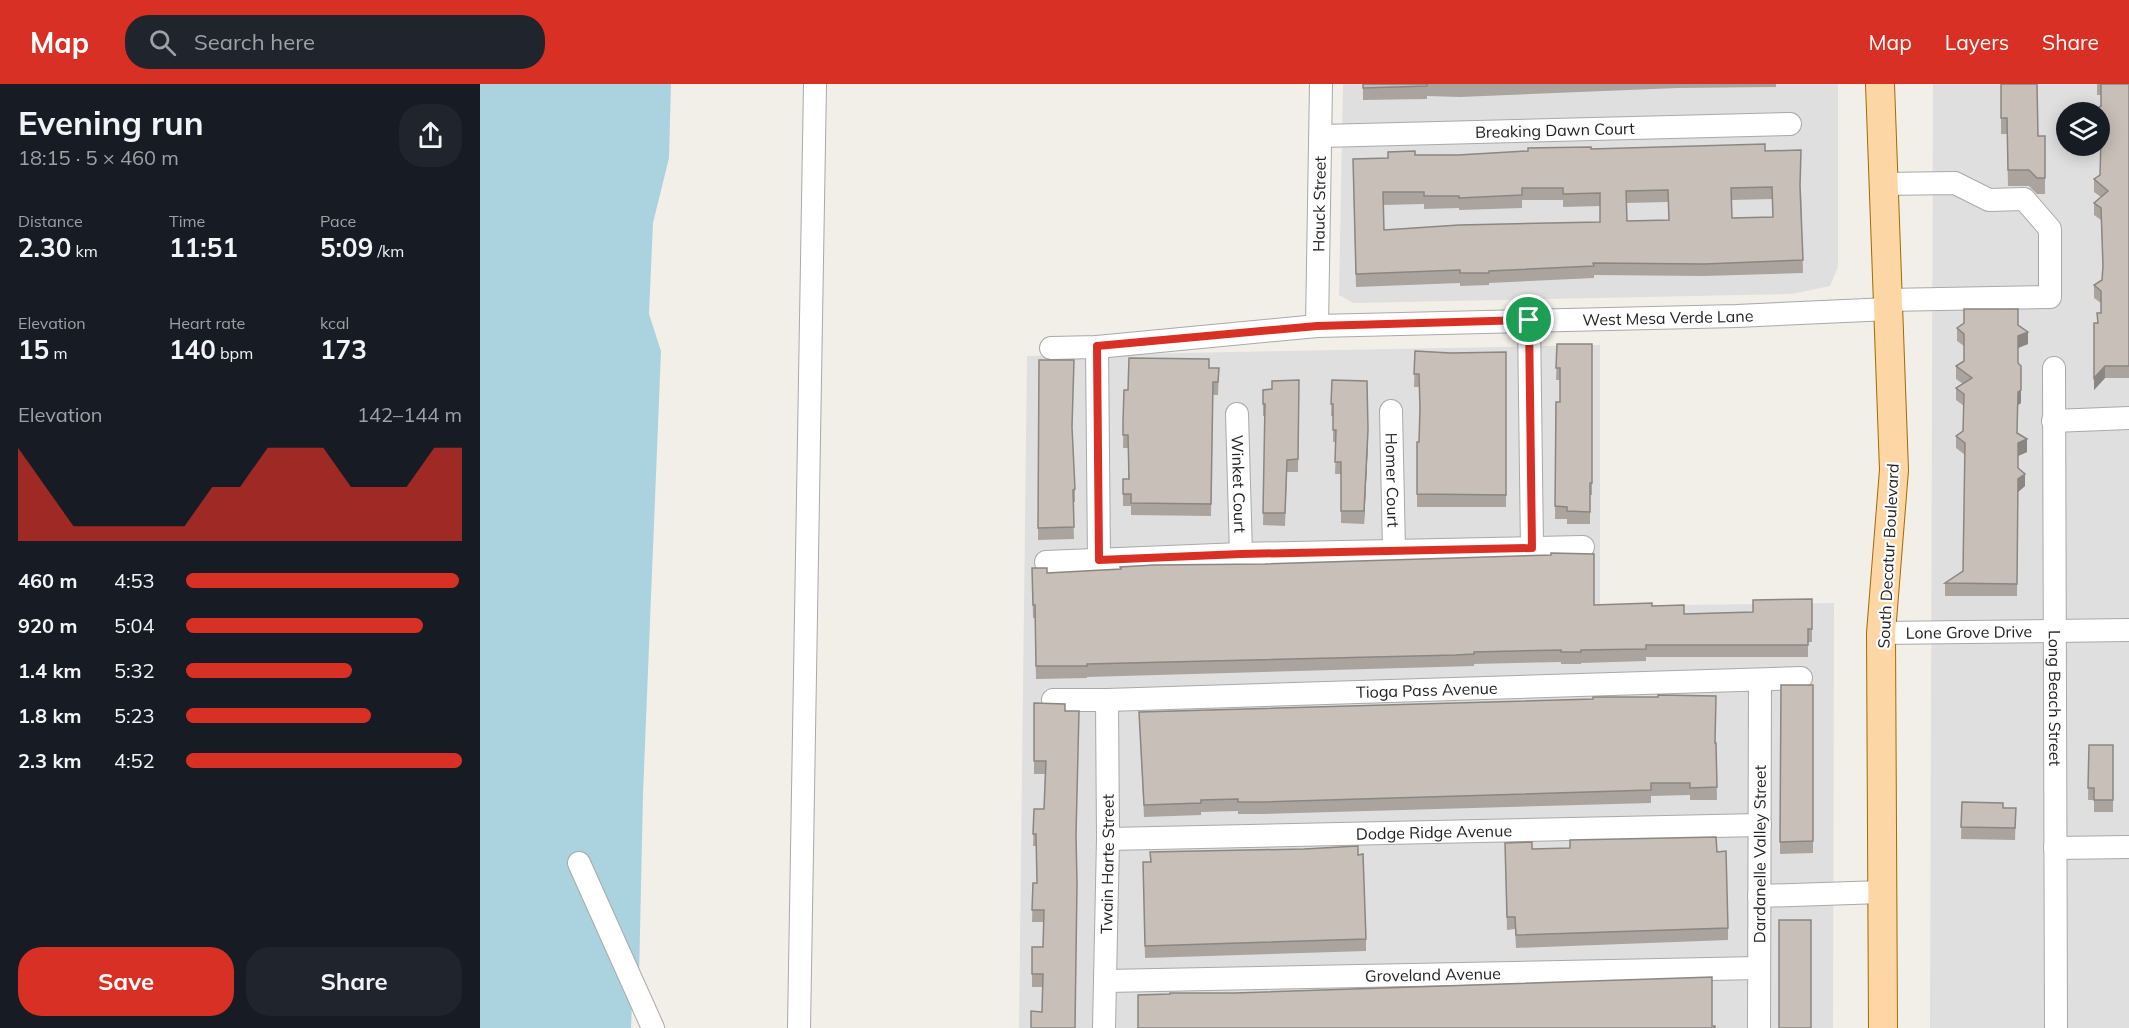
<!DOCTYPE html>
<meta charset="utf-8">
<style>
:root{--surface:#171b24;--page:#20242c;--text:#f1f3f6;--muted:#9ea1a6;--accent:#d93025}
body{margin:0;font-family:Mulish,sans-serif;background:var(--page);color:var(--text);height:100vh;display:flex;flex-direction:column;font-size:22px;white-space:nowrap}
*{box-sizing:border-box;margin:0}
p{font-size:20px;color:var(--muted)}
.icon{flex:none;width:33px;height:33px;fill:none;stroke:currentColor;stroke-width:2;stroke-linecap:round;stroke-linejoin:round}
.map{position:relative;flex:1;overflow:hidden}
.drawer{display:flex;flex-direction:column;background:var(--surface);width:480px}
.drawer>*{flex:none}
.buttons{position:absolute;left:1576px;top:18px;display:grid;gap:12px}
.buttons a{display:grid;place-items:center;width:54px;height:54px;border-radius:50%;background:var(--surface);box-shadow:0 3px 15px #0003;font-size:30px}
.pin{position:absolute;display:grid;place-items:center;width:51px;height:51px;color:#fff;margin:-26px;border:3px solid #fff;border-radius:50%;box-shadow:0 2px 6px #0007}
.round{display:grid;place-items:center;flex:none;width:63px;height:63px;border-radius:24px;background:var(--page)}
.headline{display:flex;align-items:center;justify-content:space-between;height:102px;padding:0 18px}
h1{font-size:33px;font-weight:700;line-height:45px}
.figures{display:grid;grid-template-columns:repeat(3,1fr);gap:9px;height:102px;padding:6px 18px}
.figures div{display:grid;align-content:center}
.figures b{font-size:26px;font-weight:700}
.figures small{font-size:16px;font-weight:400}
.figures p{font-size:16px}
.chart{height:168px;padding:12px 18px}
.chart p{display:flex;justify-content:space-between}
.chart svg{width:100%;height:108px;margin-top:6px;fill:var(--accent);opacity:.7}
.primary-button{display:flex;gap:12px;margin-top:auto;padding:12px 18px}
.primary-button a{flex:1;height:69px;border-radius:24px;background:var(--accent);color:#fff;font-size:24px;font-weight:700;line-height:69px;text-align:center}
.primary-button a+a{background:var(--page);color:var(--text)}
ul{padding:0 18px;list-style:none;font-size:20px}
li{display:grid;grid-template-columns:96px 72px 1fr;align-items:center;height:45px}
li i{height:15px;border-radius:8px;background:var(--accent)}
header{display:flex;align-items:center;gap:36px;box-sizing:border-box;height:84px;padding:0 30px;background:var(--accent);color:#fff}
header strong{font-size:28px}
nav{display:flex;gap:33px;margin-inline-start:auto;font-size:21px}
.search{width:420px;height:54px;background:var(--page);display:flex;align-items:center;gap:15px;box-sizing:border-box;padding:0 21px;border-radius:24px;color:var(--muted);font-size:22px}
main{display:flex;flex:1;min-height:0}
.map>svg:first-child{display:block}
.residential{fill:#e0dfdf;fill-rule:evenodd}
.water{fill:#aad3df}
.lines{fill:none;stroke-linecap:round;stroke-linejoin:round}
.minor-casing{stroke:#a9a9a9;stroke-width:24}
.major-casing{stroke:#a06b00;stroke-width:30}
.minor{stroke:#fff;stroke-width:22}
.major{stroke:#fcd6a4;stroke-width:28}
.wall{fill:#aba49e;fill-rule:evenodd}
.shaded-wall{fill:#8b8681}
.building{fill:#c7bfb8;stroke:#8b8681;stroke-width:1.5;fill-rule:evenodd}
.route-casing{stroke:#fff;stroke-width:12}
.route{stroke:#d93025;stroke-width:8}
.labels{text-anchor:middle;dominant-baseline:central;stroke-width:4.5;stroke-linejoin:round;paint-order:stroke}
.street-label{font-size:16px;fill:#222;stroke:#fff}
</style>
<header>
<strong>Map</strong>
<div class="search"><svg class="icon" aria-label="search" viewBox="0 0 24 24"><circle cx="10" cy="10" r="6"/><path d="M15 15l6 6"/></svg>Search here</div>
<nav><a>Map</a><a>Layers</a><a>Share</a></nav>
</header>
<main>
<section class="drawer">
<div class="headline"><div><h1>Evening run</h1><p>18:15 · 5 × 460 m</p></div><a class="round"><svg class="icon" aria-label="share" viewBox="0 0 24 24"><path d="M12 15V3M7 8l5-5 5 5M5 13v7h14v-7"/></svg></a></div>
<div class="figures">
<div><p>Distance</p><b>2.30<small> km</small></b></div>
<div><p>Time</p><b>11:51</b></div>
<div><p>Pace</p><b>5:09<small> /km</small></b></div>
</div>
<div class="figures">
<div><p>Elevation</p><b>15<small> m</small></b></div>
<div><p>Heart rate</p><b>140<small> bpm</small></b></div>
<div><p>kcal</p><b>173</b></div>
</div>
<div class="chart"><p><span>Elevation</span>142–144 m</p>
<svg viewBox="0 0 160 44" preserveAspectRatio="none"><path d="M0 44V6L10 22L20 38L30 38L40 38L50 38L60 38L70 22L80 22L90 6L100 6L110 6L120 22L130 22L140 22L150 6L160 6V44z"/></svg>
</div>
<ul>
<li><b>460 m</b>4:53<i style="width:99%"></i></li>
<li><b>920 m</b>5:04<i style="width:86%"></i></li>
<li><b>1.4 km</b>5:32<i style="width:60%"></i></li>
<li><b>1.8 km</b>5:23<i style="width:67%"></i></li>
<li><b>2.3 km</b>4:52<i style="width:100%"></i></li>
</ul>
<div class="primary-button"><a>Save</a><a>Share</a></div>
</section>
<div class="map">
<svg width="1649" height="944" viewBox="0 0 1649 944">
<rect width="100%" height="100%" fill="#f2efe9"/>
<g class="residential">
<polygon points="863,0 1358,0 1358,183 1350,202 1312,210 873,219 859,211"/>
<path d="M1453,0H1649V944H1450ZM1587,28H1620V62H1587Z"/>
<polygon points="1120,261 1120,522 1354,519 1353,944 539,944 547,272"/>
</g>
<polygon class="water" points="0,0 191,0 189,74 173,139 169,230 181,267 163,710 159,895 152,920 151,944 0,944"/>
<g class="lines">
<g class="minor-casing">
<g id="minor">
<path id="s1" d="M841,52L1310,40"/>
<polyline points="1402,100 1475,99 1509,116 1544,115 1570,145 1570,213 1407,216"/>
<polyline points="1049,236 1052,464"/>
<path id="s2" d="M837,242L841,0"/>
<polyline points="617,263 619,476"/>
<path id="s3" d="M571,264L617,263L837,242L1257,232L1409,225"/>
<path id="s4" d="M1574,284L1576,944"/>
<path id="s5" d="M911,327L914,466"/>
<path id="s6" d="M757,330L761,470"/>
<polyline points="1573,337 1649,334"/>
<polyline points="566,478 761,470 1103,463"/>
<path id="s7" d="M1401,549L1649,546"/>
<path id="s8" d="M573,616H627L1321,594"/>
<path id="s9" d="M628,755L1280,741"/>
<polyline points="1575,764 1649,763"/>
<polyline points="99,779 173,944"/>
<polyline points="1279,812 1402,808"/>
<path id="s10" d="M626,897L1279,884"/>
<polyline points="319,944 335,0"/>
<path id="s11" d="M624,944L628,755L627,616"/>
<path id="s12" d="M1279,944L1280,596"/>
</g>
</g>
<g class="major-casing">
<polyline id="major" points="1400,0 1414,386 1401,549 1403,944"/>
</g>
<use href="#minor" class="minor"/>
<use href="#major" class="major"/>
</g>
<g class="wall">
<polygon points="883,0 1296,0 1296,3 1198,4 980,13 947,12 947,15 883,16"/>
<polygon points="1521,0 1558,52 1565,52 1565,110 1557,110 1549,102 1528,102 1527,50 1521,50"/>
<polygon points="1617,0 1649,0 1649,294 1625,294 1614,306 1614,239 1617,239 1621,229 1621,219 1614,214 1614,201 1622,196 1623,185 1621,136 1614,131 1614,119 1621,113 1614,108 1614,95 1620,91 1621,67 1614,62 1620,62 1620,28 1613,28 1613,27 1621,22 1621,11 1617,11"/>
<path d="M1111,65L1285,67L1321,107L1323,189L1224,192L1114,191V194L1009,199V201L980,202V199L876,203L873,87L908,74L935,71H978ZM1292,115L1293,133L1252,134V116ZM1042,116H1083V123L1120,122V138L904,146L903,121L944,120V125L979,124V126L1042,124ZM1188,118L1189,136L1147,137L1146,119Z"/>
<polygon points="1538,241 1548,260 1538,264 1538,280 1541,319 1538,321 1537,349 1547,368 1538,372 1538,384 1545,402 1538,408 1537,512 1465,512 1465,499 1483,487 1485,371 1476,364 1476,352 1483,347 1484,322 1476,316 1476,304 1483,300 1476,295 1476,282 1484,277 1484,262 1477,257 1477,244"/>
<polygon points="1077,260 1112,260 1112,411 1110,411 1110,440 1087,440 1087,435 1075,435 1076,318 1080,318 1080,296 1076,296"/>
<polygon points="935,267 971,269 1026,268 1026,423 937,423 937,358 939,358 940,331 939,303 934,303"/>
<polygon points="559,276 592,348 595,405 595,418 593,418 594,455 558,456"/>
<polygon points="729,284 739,284 738,311 733,311 731,432 651,431 651,422 643,422 643,395 648,395 648,364 643,364 644,306 648,306"/>
<polygon points="819,296 818,388 807,388 805,442 783,441 785,332 783,332 783,306 792,305"/>
<polygon points="852,296 888,359 884,440 861,439 861,390 855,390 856,358 853,358 853,332 851,332"/>
<polygon points="552,484 567,489 1114,521 1172,522 1204,530 1273,528 1332,515 1332,558 1328,558 1328,573 1166,573 1166,577 1101,579 1101,580 1081,580 1081,578 994,580 994,582 607,593 607,594 556,595 555,534 553,534"/>
<polygon points="1301,601 1333,601 1333,769 1300,770"/>
<polygon points="554,619 585,620 562,928 562,903 552,903 552,863 563,863 563,838 552,838 553,799 557,799 556,762 553,762 554,725 564,725 565,690 554,690"/>
<polygon points="659,628 1236,659 1237,716 1210,716 1210,711 1171,712 1171,719 784,730 758,730 758,727 721,728 721,731 664,733"/>
<polygon points="1609,661 1633,661 1633,728 1614,728 1614,716 1608,716"/>
<polygon points="1482,718 1523,724 1536,724 1535,756 1481,755"/>
<polygon points="1025,759 1052,765 1237,768 1248,844 1248,856 1036,864 1035,845 1027,846"/>
<polygon points="670,768 878,771 886,855 886,867 665,874 663,778 670,778"/>
</g>
<g class="shaded-wall">
<polygon points="1548,248 1548,260 1538,264 1538,252"/>
<polygon points="1625,282 1625,294 1614,306 1614,294"/>
<polygon points="1541,306 1541,319 1538,321 1538,308"/>
<polygon points="888,346 888,359 884,440 884,427"/>
<polygon points="1547,355 1547,368 1538,372 1538,359"/>
<polygon points="1545,390 1545,402 1538,408 1537,512 1538,395"/>
</g>
<g class="building">
<polygon points="883,0 947,0 947,2 883,4"/>
<polygon points="1521,0 1557,0 1558,52 1565,52 1565,94 1557,94 1549,86 1528,86 1527,34 1521,34"/>
<polygon points="1621,0 1649,0 1649,282 1625,282 1614,294 1614,239 1618,239 1617,229 1621,229 1621,207 1614,201 1622,196 1623,182 1621,124 1614,119 1628,107 1614,95 1620,91 1621,55 1620,54 1620,45 1628,39 1620,33 1620,28 1615,28 1613,27 1621,22"/>
<path d="M1285,60V67L1321,66L1320,102L1323,176L1224,180L1113,179L1114,182L1009,187V189H980V186L876,190L873,75L908,74V68L935,67V71H978L1048,67V64L1111,63V65ZM1292,103L1293,133L1252,134L1251,104ZM1042,104H1083V110L1120,109V138L979,141L904,146L903,108H944V112H979V114L1042,111ZM1188,106L1189,136L1147,137L1146,107Z"/>
<polygon points="1484,225 1538,225 1538,241 1548,248 1538,252 1538,279 1541,282 1541,306 1538,308 1537,349 1547,355 1538,359 1538,384 1545,390 1538,395 1537,500 1465,499 1483,487 1485,359 1476,352 1483,347 1484,310 1476,304 1492,294 1476,282 1484,277 1484,250 1477,244 1484,239"/>
<polygon points="1077,260 1112,260 1112,399 1110,399 1110,428 1087,427 1087,423 1075,422 1076,318 1080,318 1080,284 1076,284"/>
<polygon points="935,267 971,269 1026,268 1026,411 937,410 937,358 939,358 940,324 939,290 934,290"/>
<polygon points="649,274 729,275 729,284 739,284 738,298 733,298 731,420 651,419 651,410 643,410 643,395 649,395 648,351 643,351 643,337 644,306 648,306"/>
<polygon points="559,276 594,276 592,343 595,405 593,406 594,443 558,444"/>
<polygon points="819,296 818,375 807,376 805,429 783,429 785,320 783,320 783,306 792,305 792,297"/>
<polygon points="852,296 887,297 888,346 884,427 861,427 861,378 855,378 856,346 853,346 853,320 851,320"/>
<polygon points="1071,469 1114,470 1114,521 1172,519 1172,522 1204,521 1204,530 1273,528 1273,516 1332,515 1332,545 1328,545 1328,561 1166,561 1166,565 1101,566 1101,568 1081,568 1081,566 994,568 994,570 976,571 607,580 607,582 556,582 555,521 553,521 552,484 567,484 567,489 641,485 640,483 674,481 785,480 1071,471"/>
<polygon points="1301,601 1333,601 1333,757 1300,758"/>
<polygon points="1178,611 1236,612 1235,659 1236,659 1237,703 1210,704 1210,699 1171,699 1171,706 784,718 758,718 758,715 721,716 721,719 664,721 659,628 1113,615 1113,613 1178,613"/>
<polygon points="554,619 585,620 585,627 599,627 596,751 597,800 595,944 551,944 551,927 562,928 563,890 552,890 552,863 563,863 564,826 552,826 553,799 557,799 556,750 553,750 554,725 564,725 566,677 554,677"/>
<polygon points="1609,661 1633,661 1633,716 1614,716 1614,704 1608,704"/>
<polygon points="1482,718 1523,719 1523,724 1536,724 1535,744 1481,743"/>
<polygon points="1236,753 1237,768 1246,767 1248,844 1036,851 1035,833 1027,833 1025,759 1052,758 1052,765 1090,764 1090,756"/>
<polygon points="878,762 878,771 883,770 886,855 665,862 663,778 671,778 670,768 824,765"/>
<rect x="1299" y="836" width="32" height="108"/>
<polygon points="1232,893 1232,942 1235,942 1235,944 658,944 658,911 690,910 690,909 755,909"/>
</g>
<g class="lines">
<g class="route-casing">
<polygon id="route" points="1049,236 1052,464 761,470 619,476 617,262 837,242"/>
</g>
<use href="#route" class="route"/>
</g>
<g class="labels">
<g class="street-label">
<text stroke="none"><textPath href="#s1" startOffset="234">Breaking Dawn Court</textPath></text>
<text stroke="none"><textPath href="#s2" startOffset="122">Hauck Street</textPath></text>
<text stroke="none"><textPath href="#s3" startOffset="618">West Mesa Verde Lane</textPath></text>
<text stroke="none"><textPath href="#s5" startOffset="69">Homer Court</textPath></text>
<text stroke="none"><textPath href="#s6" startOffset="70">Winket Court</textPath></text>
<text transform="translate(1408 472) rotate(-87)">South Decatur Boulevard</text>
<text stroke="none"><textPath href="#s7" startOffset="88">Lone Grove Drive</textPath></text>
<text stroke="none"><textPath href="#s8" startOffset="374">Tioga Pass Avenue</textPath></text>
<text stroke="none"><textPath href="#s4" startOffset="330">Long Beach Street</textPath></text>
<text stroke="none"><textPath href="#s9" startOffset="326">Dodge Ridge Avenue</textPath></text>
<text stroke="none"><textPath href="#s12" startOffset="174">Dardanelle Valley Street</textPath></text>
<text stroke="none"><textPath href="#s11" startOffset="164">Twain Harte Street</textPath></text>
<text stroke="none"><textPath href="#s10" startOffset="327">Groveland Avenue</textPath></text>
</g>
</g>
</svg>
<div class="buttons">
<a><svg class="icon" aria-label="layers" viewBox="0 0 24 24"><path d="M12 4l9 5-9 5-9-5zM3 14l9 5 9-5"/></svg></a>
</div>
<div class="pin" style="left:1049px;top:236px;background:#1e9e55"><svg class="icon" aria-label="arrive" viewBox="0 0 24 24"><path d="M6 21V4h12l-3 4 3 4H6"/></svg></div>
</div>
</main>
